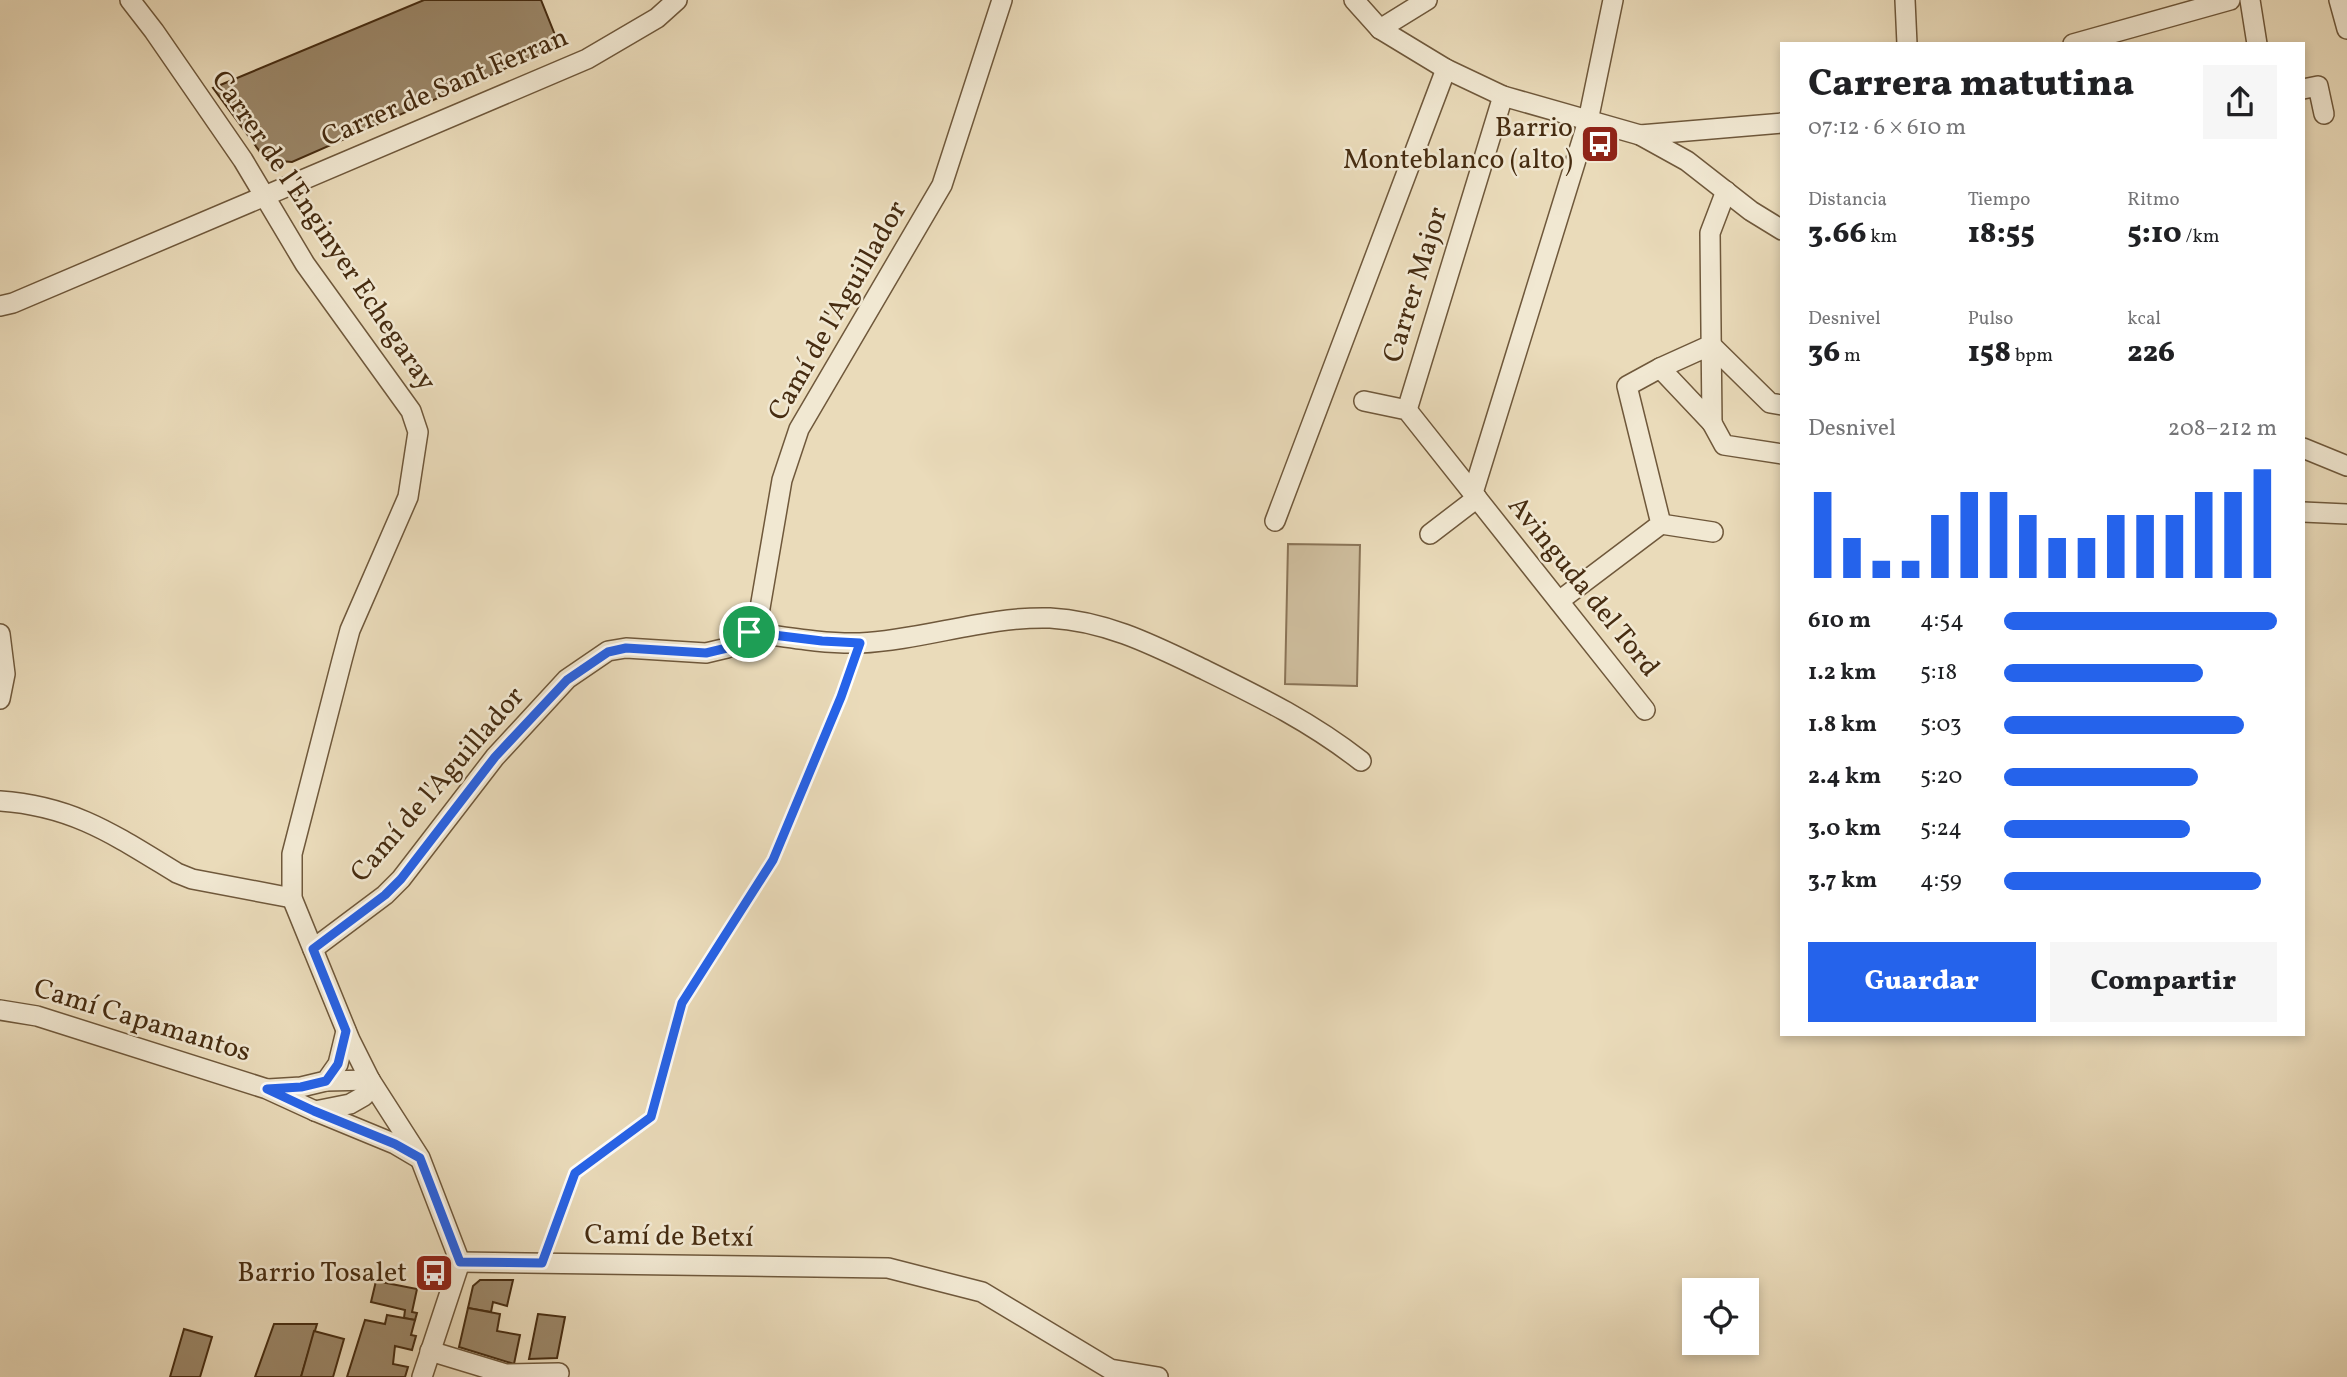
<!DOCTYPE html>
<html lang="es">
<meta charset="utf-8">
<style>
:root{--surface:#fff;--page:#f6f6f6;--text:#202124;--muted:#757577;--accent:#2563eb}
body{margin:0;font-family:Vollkorn,serif;background:var(--page);color:var(--text);height:100vh;display:flex;flex-direction:column;font-size:26px;white-space:nowrap}
*{box-sizing:border-box;margin:0}
p{font-size:23px;color:var(--muted)}
.icon{flex:none;width:38px;height:38px;fill:none;stroke:currentColor;stroke-width:2;stroke-linecap:round;stroke-linejoin:round}
.map{position:relative;flex:1;overflow:hidden}
.side{position:absolute;left:1780px;top:42px;width:525px;height:994px;display:flex;flex-direction:column;background:var(--surface);border-radius:0px;box-shadow:0 4px 10px #0003}
.side>*{flex:none}
.fabs{position:absolute;left:1682px;top:1278px;display:grid;gap:14px}
.fabs a{display:grid;place-items:center;width:77px;height:77px;border-radius:0px;background:var(--surface);box-shadow:0 4px 10px #0003;font-size:35px}
.pin{position:absolute;display:grid;place-items:center;width:60px;height:60px;color:#fff;margin:-30px;border:4px solid #fff;border-radius:50%;box-shadow:0 2px 7px #0007}
.round{display:grid;place-items:center;flex:none;width:74px;height:74px;border-radius:0px;background:var(--page)}
.head{display:flex;align-items:center;justify-content:space-between;height:119px;padding:0 28px}
h1{font-size:38px;font-weight:800;line-height:52px}
.figures{display:grid;grid-template-columns:repeat(3,1fr);gap:10px;height:119px;padding:7px 28px}
.figures div{display:grid;align-content:center}
.figures b{font-size:30px;font-weight:800}
.figures small{font-size:19px;font-weight:400}
.figures p{font-size:19px}
.chart{height:196px;padding:14px 28px}
.chart p{display:flex;justify-content:space-between}
.chart svg{width:100%;height:126px;margin-top:7px;stroke:var(--accent);stroke-width:6}
.primary-button{display:flex;gap:14px;margin-top:auto;padding:14px 28px}
.primary-button a{flex:1;height:80px;border-radius:0px;background:var(--accent);color:#fff;font-size:28px;font-weight:800;line-height:80px;text-align:center}
.primary-button a+a{background:var(--page);color:var(--text)}
ul{padding:0 28px;list-style:none;font-size:23px}
li{display:grid;grid-template-columns:112px 84px 1fr;align-items:center;height:52px}
li i{height:18px;border-radius:9px;background:var(--accent)}
.map>svg:first-child{display:block}
.garden{fill:#cebd9d;stroke:#8a7457;stroke-width:2}
.building{fill:#9b8769;stroke:#462c11;stroke-width:2}
.lines{fill:none;stroke-linecap:round;stroke-linejoin:round}
.minor-casing{stroke:#6f583b;stroke-width:22}
.path{stroke:#462c11;stroke-width:3.5;stroke-dasharray:5 3.5;stroke-linecap:butt}
.minor{stroke:#f1e8d2;stroke-width:19}
.route-casing{stroke:#fff;stroke-width:14}
.route{stroke:#2563eb;stroke-width:9}
.labels{text-anchor:middle;dominant-baseline:central;stroke-width:5;stroke-linejoin:round;paint-order:stroke}
.street-label{font-size:28px;fill:#462c11;stroke:#f1e8d2}
.poi-label{font-size:28px;fill:#462c11;stroke:#f1e8d2;text-anchor:end}
</style>
<div class="map">
<svg width="2347" height="1377" viewBox="0 0 2347 1377">
<rect width="100%" height="100%" fill="#eadbba"/>
<filter id="stains"><feTurbulence type="fractalNoise" baseFrequency=".00286" numOctaves="4"/><feColorMatrix values="0 0 0 0 .2 0 0 0 0 .09 0 0 0 0 .02 0 0 0 .5 -.17"/></filter>
<radialGradient id="worn" r=".72"><stop offset=".6" stop-color="#630" stop-opacity="0"/><stop offset="1" stop-color="#630" stop-opacity=".3"/></radialGradient>
<polygon class="garden" points="1288,544 1360,545 1357,686 1285,684"/>
<g class="building">
<polygon points="424,0 541,0 559,45 292,162 266,160 213,88"/>
<polygon points="480,1280 513,1280 507,1306 493,1302 491,1312 468,1308 473,1286"/>
<polygon points="376,1281 417,1289 412,1312 417,1313 415,1320 404,1318 405,1310 371,1302"/>
<polygon points="468,1308 500,1314 497,1331 520,1335 514,1364 459,1347"/>
<polygon points="538,1314 565,1317 557,1358 529,1359"/>
<polygon points="387,1315 415,1320 411,1335 416,1336 412,1350 395,1346 393,1364 408,1367 405,1377 347,1377 365,1320 385,1324"/>
<polygon points="274,1324 317,1324 301,1377 255,1377"/>
<polygon points="184,1329 212,1337 200,1377 170,1377"/>
<polygon points="314,1331 344,1339 333,1377 301,1377"/>
</g>
<g class="lines">
<g class="minor-casing">
<g id="minor">
<polyline points="130,0 154,31 243,160 305,264 411,411 418,432 408,497 350,630 342,660 292,854 292,898 350,1040 370,1080 420,1158 460,1262"/>
<polyline points="1354,0 1380,29 1446,69 1503,96 1640,135 1687,161 1751,211 1782,230"/>
<polyline points="1905,0 1907,44"/>
<polyline points="2250,0 2257,44"/>
<polyline points="2339,0 2347,29"/>
<polyline points="1380,29 1427,0"/>
<polyline points="2073,44 2230,0"/>
<polyline points="2303,89 2318,86 2324,114"/>
<polyline points="1640,135 1782,123"/>
<polyline points="0,306 13,303 587,59 657,18 677,0"/>
<polyline points="1711,345 1660,368 1712,423 1710,233 1726,191"/>
<polyline points="1711,345 1770,403 1782,405"/>
<polyline points="1364,401 1407,410 1645,710"/>
<polyline points="1407,410 1503,96"/>
<polyline points="1712,423 1724,445 1782,454"/>
<polyline points="2303,448 2347,466"/>
<polyline points="1473,493 1588,121 1613,0"/>
<polyline points="2303,512 2347,514"/>
<polyline points="1275,521 1446,69"/>
<polyline points="1661,524 1713,532"/>
<polyline points="1430,534 1477,498"/>
<polyline points="1559,601 1661,524 1627,386 1660,368"/>
<path d="M749,632C786,637 823,644 860,643C924,640 986,616 1050,618C1107,621 1155,646 1205,670C1262,698 1311,722 1361,761"/>
<polyline points="0,634 5,674 0,699"/>
<path d="M0,801C74,806 116,836 177,873L192,879L292,898"/>
<polyline points="313,949 385,895 401,879 495,757 567,679 608,651 626,648 706,653 727,648 741,641 749,632 760,608 782,480 799,429 942,185 1002,0"/>
<polyline points="0,1010 37,1016 267,1089 315,1111 395,1144 417,1157"/>
<polyline points="326,1081 370,1080"/>
<polyline points="268,1089 301,1087 326,1081 338,1064 346,1031"/>
<polyline points="315,1111 350,1104 364,1096 370,1080"/>
<polyline points="460,1262 888,1268 982,1292 1110,1369 1158,1377"/>
<polyline points="430,1351 506,1374 559,1373"/>
<polyline points="422,1377 460,1262"/>
</g>
</g>
<polyline class="path" points="549,1245 575,1173 651,1117 682,1003 773,860 841,697 853,663"/>
<use href="#minor" class="minor"/>
</g>
<g class="lines">
<g class="route-casing">
<polygon id="route" points="749,632 822,641 860,643 841,697 773,860 682,1003 651,1117 575,1173 542,1263 460,1262 420,1158 395,1144 314,1111 267,1089 301,1087 326,1081 338,1064 346,1031 313,949 385,895 401,879 495,757 567,680 608,652 626,648 706,653 727,648 741,641"/>
</g>
<use href="#route" class="route"/>
</g>
<defs>
<g id="bus-square" transform="scale(2.0125)"><rect x="-9" y="-9" width="18" height="18" rx="4" fill="#8f2418" stroke="#f1e8d2"/><path d="M-5-6H5V4H4V6H2V4H-2V6H-4V4H-5ZM-3.5-4V0h7V-4ZM-3.5 1.2v1.5H-2V1.2ZM2 1.2v1.5H3.5V1.2Z" fill="#fff"/></g>
</defs>
<g fill-rule="evenodd">
<use href="#bus-square" x="1600" y="144"/>
<use href="#bus-square" x="434" y="1273"/>
</g>
<g class="labels">
<g class="street-label">
<text transform="translate(445 88) rotate(-23)">Carrer de Sant Ferran</text>
<text transform="translate(323 231) rotate(56)">Carrer de l'Enginyer Echegaray</text>
<text transform="translate(1416 285) rotate(-73)">Carrer Major</text>
<text transform="translate(838 311) rotate(-60)">Camí de l'Aguillador</text>
<text transform="translate(1583 587) rotate(51)">Avinguda del Tord</text>
<text transform="translate(438 785) rotate(-49)">Camí de l'Aguillador</text>
<text transform="translate(142 1021) rotate(17)">Camí Capamantos</text>
<text transform="translate(669 1237) rotate(1)">Camí de Betxí</text>
</g>
<g class="poi-label">
<text x="1573" y="128">Barrio<tspan x="1573" dy="32">Monteblanco (alto)</tspan></text>
<text x="407" y="1273">Barrio Tosalet</text>
</g>
</g>
<rect width="100%" height="100%" filter="url(#stains)"/>
<rect width="100%" height="100%" fill="url(#worn)"/>
</svg>
<div class="fabs">
<a><svg class="icon" aria-label="locate" viewBox="0 0 24 24"><circle cx="12" cy="12" r="6"/><path d="M12 2v4M12 18v4M2 12h4M18 12h4"/></svg></a>
</div>
<div class="pin" style="left:749px;top:632px;background:#1e9e55"><svg class="icon" aria-label="arrive" viewBox="0 0 24 24"><path d="M6 21V4h12l-3 4 3 4H6"/></svg></div>
<section class="side">
<div class="head"><div><h1>Carrera matutina</h1><p>07:12 · 6 × 610 m</p></div><a class="round"><svg class="icon" aria-label="share" viewBox="0 0 24 24"><path d="M12 15V3M7 8l5-5 5 5M5 13v7h14v-7"/></svg></a></div>
<div class="figures">
<div><p>Distancia</p><b>3.66<small> km</small></b></div>
<div><p>Tiempo</p><b>18:55</b></div>
<div><p>Ritmo</p><b>5:10<small> /km</small></b></div>
</div>
<div class="figures">
<div><p>Desnivel</p><b>36<small> m</small></b></div>
<div><p>Pulso</p><b>158<small> bpm</small></b></div>
<div><p>kcal</p><b>226</b></div>
</div>
<div class="chart"><p><span>Desnivel</span>208–212 m</p>
<svg viewBox="0 0 160 44" preserveAspectRatio="none"><path d="M5 44V14M15 44V30M25 44V38M35 44V38M45 44V22M55 44V14M65 44V14M75 44V22M85 44V30M95 44V30M105 44V22M115 44V22M125 44V22M135 44V14M145 44V14M155 44V6"/></svg>
</div>
<ul>
<li><b>610 m</b>4:54<i style="width:100%"></i></li>
<li><b>1.2 km</b>5:18<i style="width:73%"></i></li>
<li><b>1.8 km</b>5:03<i style="width:88%"></i></li>
<li><b>2.4 km</b>5:20<i style="width:71%"></i></li>
<li><b>3.0 km</b>5:24<i style="width:68%"></i></li>
<li><b>3.7 km</b>4:59<i style="width:94%"></i></li>
</ul>
<div class="primary-button"><a>Guardar</a><a>Compartir</a></div>
</section>
</div>
